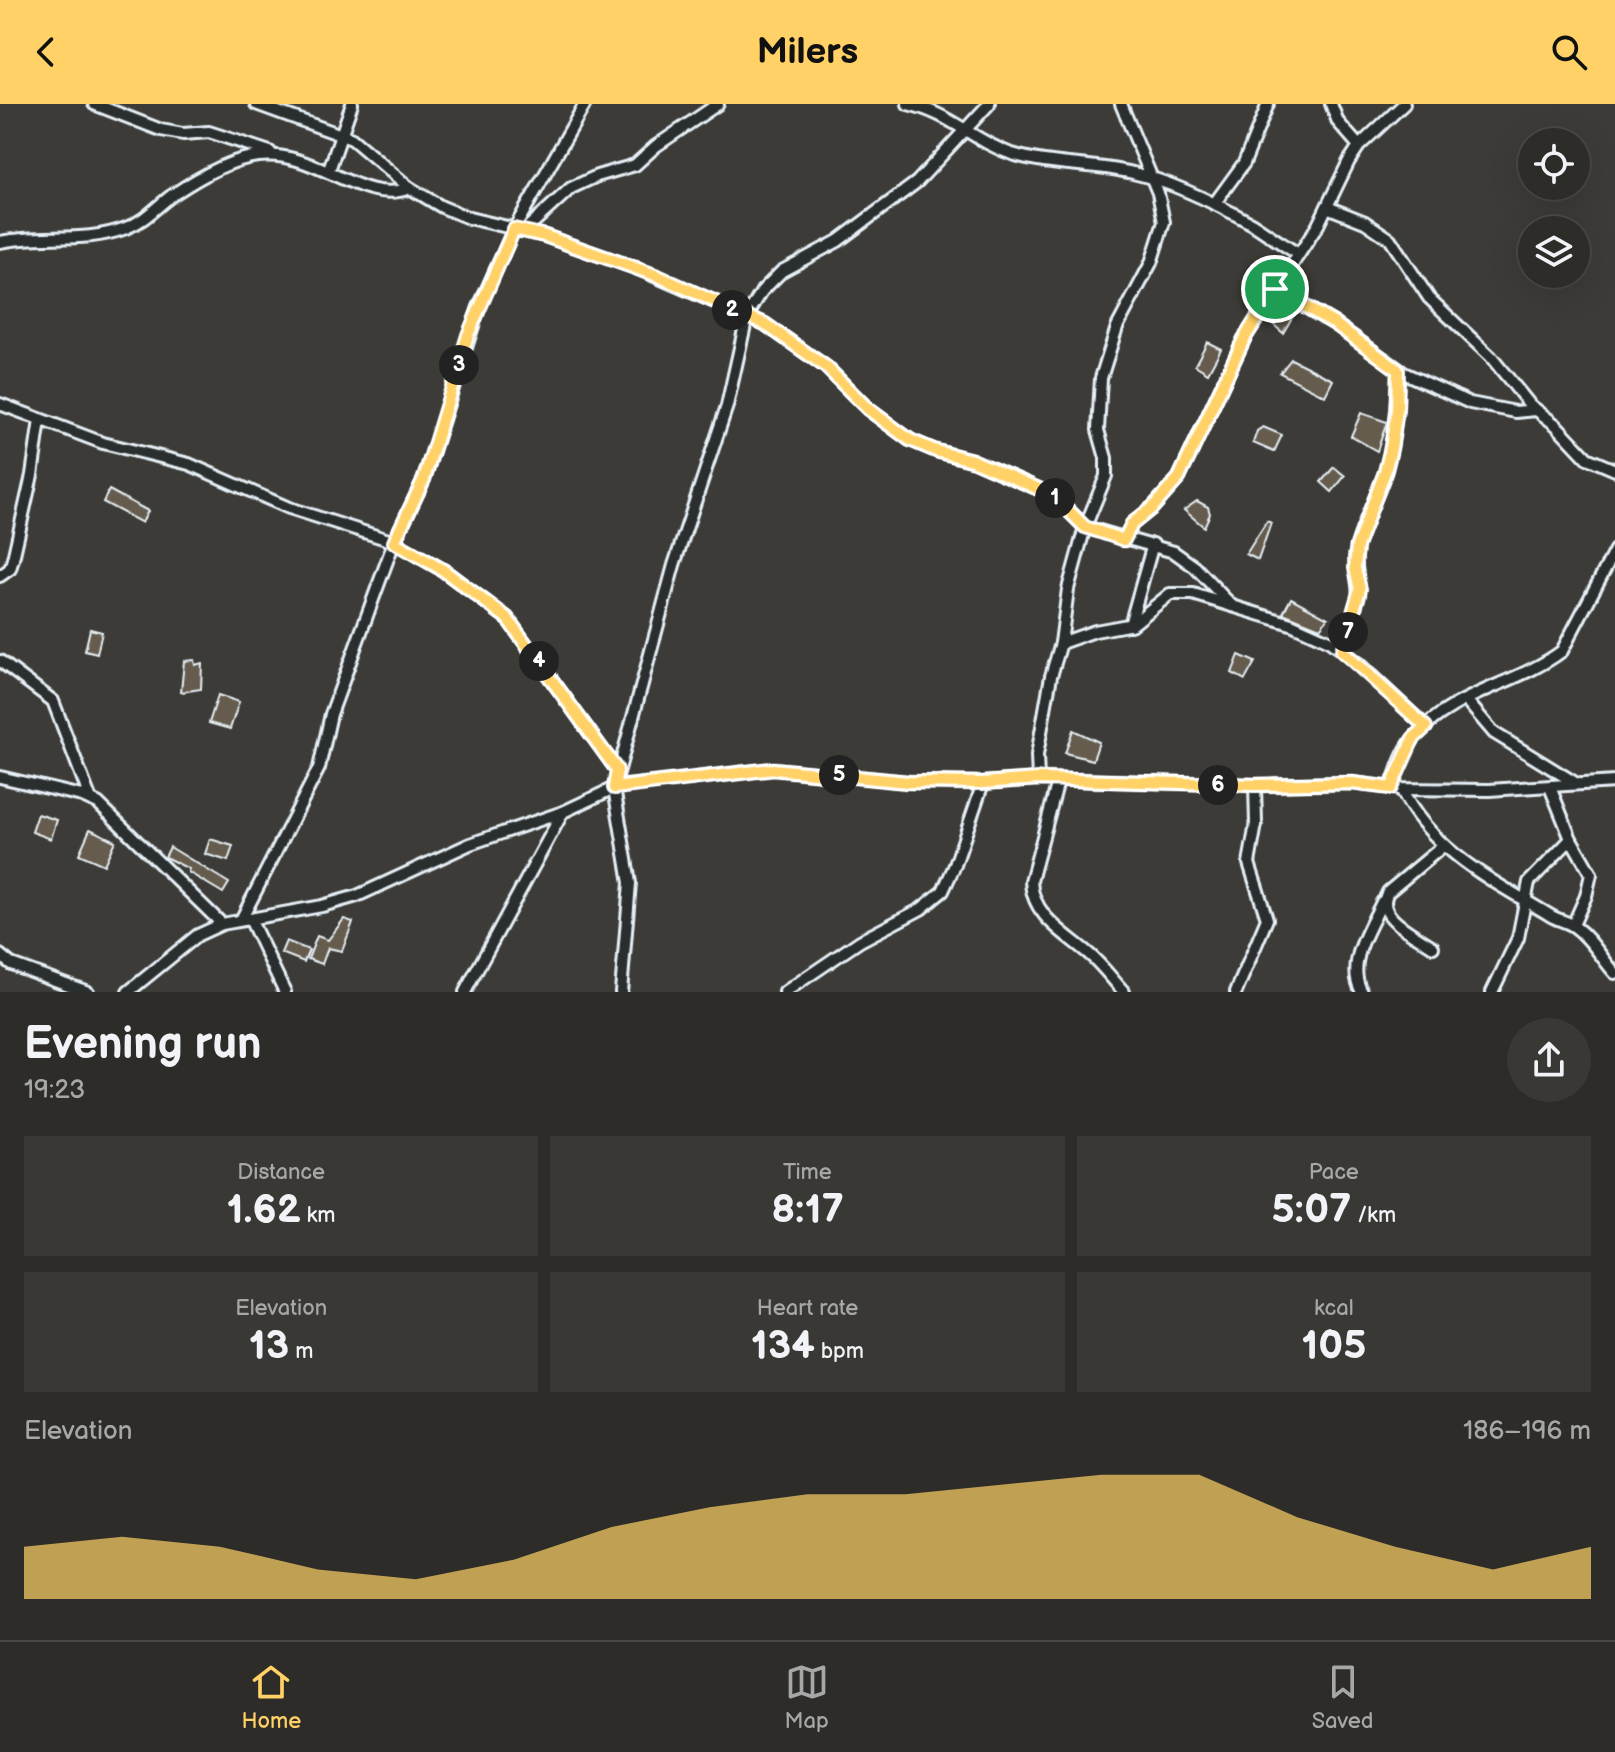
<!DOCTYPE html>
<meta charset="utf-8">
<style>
:root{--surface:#2d2c29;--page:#393835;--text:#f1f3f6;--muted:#a7a7a8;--line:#484846;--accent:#ffd166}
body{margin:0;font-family:"Balsamiq Sans",sans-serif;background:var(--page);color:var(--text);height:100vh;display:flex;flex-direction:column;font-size:30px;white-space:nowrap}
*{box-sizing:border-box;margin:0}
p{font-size:26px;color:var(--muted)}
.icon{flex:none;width:44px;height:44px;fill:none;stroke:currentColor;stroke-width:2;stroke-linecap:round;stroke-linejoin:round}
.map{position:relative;height:888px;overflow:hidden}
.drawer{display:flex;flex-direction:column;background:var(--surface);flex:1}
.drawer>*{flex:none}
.buttons{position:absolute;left:1518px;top:24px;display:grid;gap:16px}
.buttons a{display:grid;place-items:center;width:72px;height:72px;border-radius:50%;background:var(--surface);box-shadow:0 8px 32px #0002,0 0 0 2px var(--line);font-size:40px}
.pin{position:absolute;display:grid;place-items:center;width:68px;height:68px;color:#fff;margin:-34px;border:4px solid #fff;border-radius:50%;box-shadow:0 2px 8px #0007}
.km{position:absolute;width:40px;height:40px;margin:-20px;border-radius:50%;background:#222;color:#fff;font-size:22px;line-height:40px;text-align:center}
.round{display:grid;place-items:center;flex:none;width:84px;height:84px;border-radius:42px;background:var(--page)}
.summary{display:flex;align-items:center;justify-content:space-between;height:136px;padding:0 24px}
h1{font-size:44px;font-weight:800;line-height:60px}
.metrics{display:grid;grid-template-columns:repeat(3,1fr);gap:12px;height:136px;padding:8px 24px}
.metrics div{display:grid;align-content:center;border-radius:0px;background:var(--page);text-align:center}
.metrics b{font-size:40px;font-weight:800}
.metrics small{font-size:22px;font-weight:400}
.metrics p{font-size:22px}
.chart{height:224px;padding:16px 24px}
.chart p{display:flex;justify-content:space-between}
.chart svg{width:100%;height:144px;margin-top:8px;fill:var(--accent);opacity:.7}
header{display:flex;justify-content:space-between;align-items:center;height:104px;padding:0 24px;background:var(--accent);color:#111;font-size:36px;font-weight:800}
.menu{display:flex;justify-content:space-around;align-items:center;height:112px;border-top:2px solid var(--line);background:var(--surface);font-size:22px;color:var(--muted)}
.menu a{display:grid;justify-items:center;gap:4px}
.menu .current{color:var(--accent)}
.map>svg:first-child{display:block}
.building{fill:#665c4d;stroke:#e8f1f8;stroke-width:2}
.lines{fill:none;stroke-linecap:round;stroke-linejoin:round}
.minor-casing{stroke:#e8f1f8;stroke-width:16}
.minor{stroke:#2a2d2e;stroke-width:10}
.route-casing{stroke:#fff;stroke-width:16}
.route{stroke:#ffd166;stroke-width:10}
</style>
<header><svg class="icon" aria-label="back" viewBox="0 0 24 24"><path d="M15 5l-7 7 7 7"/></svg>Milers<svg class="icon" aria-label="search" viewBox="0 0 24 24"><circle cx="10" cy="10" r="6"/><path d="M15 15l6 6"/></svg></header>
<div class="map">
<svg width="1615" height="888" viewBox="0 0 1615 888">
<rect width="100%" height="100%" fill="#3c3b37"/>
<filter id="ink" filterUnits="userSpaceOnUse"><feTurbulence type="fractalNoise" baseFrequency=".0125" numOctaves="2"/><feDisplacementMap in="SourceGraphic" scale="16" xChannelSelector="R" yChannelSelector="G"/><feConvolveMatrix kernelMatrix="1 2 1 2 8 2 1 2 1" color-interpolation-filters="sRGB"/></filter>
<g filter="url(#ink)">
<g class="building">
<polygon points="1276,200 1293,212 1283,229 1267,215"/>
<polygon points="1207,238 1221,245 1208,269 1195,261"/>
<polygon points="1291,255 1333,276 1325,292 1280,269"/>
<polygon points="1361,309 1387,318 1377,347 1351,332"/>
<polygon points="1263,323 1282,331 1274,348 1253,339 1257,327"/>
<polygon points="1334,363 1345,372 1332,388 1321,378"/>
<polygon points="109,386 148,407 142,419 103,398"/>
<polygon points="1197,397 1208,403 1210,410 1204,423 1184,406"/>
<polygon points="1267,417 1271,419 1258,456 1246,450"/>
<polygon points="1291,494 1328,514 1320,524 1283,509"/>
<polygon points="90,525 102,528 97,550 85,547"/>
<polygon points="1239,551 1255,558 1245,576 1232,569"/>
<polygon points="194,556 195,561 202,559 201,585 181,588 184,557"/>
<polygon points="218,591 239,598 230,625 209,619"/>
<polygon points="1073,626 1099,638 1093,656 1065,649"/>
<polygon points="38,710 57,716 51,735 32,728"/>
<polygon points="90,725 115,737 104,761 79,750"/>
<polygon points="210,735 233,742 228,757 205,750"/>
<polygon points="170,743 229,779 223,789 188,768 189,765 165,753"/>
<polygon points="344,815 353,818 342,847 328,844 322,860 308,855 317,832 328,836"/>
<polygon points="286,837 309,846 304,858 281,849"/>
</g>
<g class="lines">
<g class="minor-casing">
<g id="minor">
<polyline points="94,0 161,26 183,30 209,28 270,48"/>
<polyline points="256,0 352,35 410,84 442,103 469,114 545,132 636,164 765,220 826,263 868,305 910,336 936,347 972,356 1041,386 1063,401 1085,423 1174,448 1195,463 1232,502"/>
<path d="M908,0C952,10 973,37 1012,50C1051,62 1093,59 1133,69C1173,78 1215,99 1251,119C1267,129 1281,140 1297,149"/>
<polyline points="1331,0 1338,18 1359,42"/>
<polyline points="329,66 352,0"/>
<polyline points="1214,100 1244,59 1268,0"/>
<polyline points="1327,103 1365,118 1390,135 1429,194 1491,253 1530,301 1556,321 1587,354 1615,366"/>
<polyline points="524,127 571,84 597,72 635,61 656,42 718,0"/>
<path d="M0,138C44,129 83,140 126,124C145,117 156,103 171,92C196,75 229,55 259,52C315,45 362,103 410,84"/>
<polyline points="1275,185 1335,220 1404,269 1470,299 1516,308 1536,306"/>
<polyline points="0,300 103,339 189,360 289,404 392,437 443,466 507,514 617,666"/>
<polyline points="1124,436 1132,420 1153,403 1179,374 1244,235 1318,121 1349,57 1359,42 1404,0"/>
<polyline points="0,472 10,465 13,455 32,371 40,316"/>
<polyline points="1130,521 1153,440"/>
<polyline points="1061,539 1095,527 1133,520 1170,490 1193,490 1291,520 1329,537 1358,559 1426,623"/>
<path d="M1342,547L1359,491L1355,453L1357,442C1364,416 1378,392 1386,366C1395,333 1397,300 1398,266"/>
<polyline points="0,557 53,597 91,696"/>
<polyline points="1466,596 1494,629 1577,680"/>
<polyline points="0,673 82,692 98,699 222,820"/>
<polyline points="1038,675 1037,651 1051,572 1061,539 1068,485 1085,423 1106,372 1106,354 1098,326 1101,274 1117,223 1151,159 1164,118 1158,89 1121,0"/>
<path d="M1058,677L1031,777C1032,812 1065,829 1089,850C1102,861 1112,875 1124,888"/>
<polyline points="1550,683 1571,735 1591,770 1586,792 1573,821"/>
<path d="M1391,684C1397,667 1402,648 1414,634C1449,590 1519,580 1562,547L1615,446"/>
<path d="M1401,685C1432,747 1491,776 1548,810C1556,816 1567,817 1575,823C1593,836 1601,854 1615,869"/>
<polyline points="250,815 285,888"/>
<polyline points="241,816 319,664 331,610 394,438 424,375 479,203 514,125 585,0"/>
<path d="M1433,843C1415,830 1373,813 1388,788L1442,743"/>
<polyline points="0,851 11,860 88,888"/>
<polyline points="128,888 198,831 222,820 322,802 357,792 470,740 563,708 614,684 627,682 773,665 908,678 983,679 1038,675 1255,681 1352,679 1401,685 1489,686 1615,678"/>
<polyline points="465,888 563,708"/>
<polyline points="621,888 630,779 614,684 674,461 727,302 747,212 762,187 782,167 838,137 917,78 989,0"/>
<polyline points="785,888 860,837 921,805 943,787 955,761 983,679"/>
<polyline points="1236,888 1267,815 1249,759 1256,720 1255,681"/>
<path d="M1362,888C1345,860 1370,824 1382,798"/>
<polyline points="1492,888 1518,834 1529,778 1571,735"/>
</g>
</g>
<use href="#minor" class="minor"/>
</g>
</g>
<g class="lines" filter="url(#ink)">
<g class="route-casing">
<polygon id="route" points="514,125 545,132 658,172 765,220 826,263 868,305 910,336 936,347 972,356 1041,386 1063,401 1085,423 1124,436 1132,420 1153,403 1179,374 1244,235 1275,185 1335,220 1398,266 1397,306 1391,344 1385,368 1357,442 1355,464 1360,485 1342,547 1426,623 1413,635 1391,684 1352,679 1255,681 1038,675 983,679 908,678 773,665 614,684 617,666 507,514 443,466 394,438 424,375 468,231"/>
</g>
<use href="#route" class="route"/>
</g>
</svg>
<div class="buttons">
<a><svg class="icon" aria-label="locate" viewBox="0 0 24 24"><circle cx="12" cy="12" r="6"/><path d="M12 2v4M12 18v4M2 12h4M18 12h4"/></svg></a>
<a><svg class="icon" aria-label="layers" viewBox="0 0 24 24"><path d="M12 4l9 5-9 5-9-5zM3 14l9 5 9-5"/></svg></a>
</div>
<div class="pin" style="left:1275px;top:185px;background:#1e9e55"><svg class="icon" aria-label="arrive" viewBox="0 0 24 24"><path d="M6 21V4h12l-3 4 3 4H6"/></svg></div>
<b class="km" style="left:1055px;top:394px">1</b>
<b class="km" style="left:732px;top:206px">2</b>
<b class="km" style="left:459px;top:261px">3</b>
<b class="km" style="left:539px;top:557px">4</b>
<b class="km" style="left:839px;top:671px">5</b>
<b class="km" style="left:1218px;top:681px">6</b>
<b class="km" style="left:1348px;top:528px">7</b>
</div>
<section class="drawer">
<div class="summary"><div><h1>Evening run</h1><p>19:23</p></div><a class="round"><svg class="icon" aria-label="share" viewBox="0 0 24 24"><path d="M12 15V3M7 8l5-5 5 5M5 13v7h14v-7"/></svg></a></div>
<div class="metrics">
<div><p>Distance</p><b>1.62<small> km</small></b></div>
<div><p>Time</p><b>8:17</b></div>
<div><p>Pace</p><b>5:07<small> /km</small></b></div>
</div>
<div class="metrics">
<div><p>Elevation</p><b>13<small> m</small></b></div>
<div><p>Heart rate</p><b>134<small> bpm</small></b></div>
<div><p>kcal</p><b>105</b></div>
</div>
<div class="chart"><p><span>Elevation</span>186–196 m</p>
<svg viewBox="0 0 160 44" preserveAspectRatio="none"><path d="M0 44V28L10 25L20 28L30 35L40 38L50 32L60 22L70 16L80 12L90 12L100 9L110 6L120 6L130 19L140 28L150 35L160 28V44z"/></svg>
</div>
</section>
<nav class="menu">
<a class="current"><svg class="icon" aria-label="home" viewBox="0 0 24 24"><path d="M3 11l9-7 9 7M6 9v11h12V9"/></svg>Home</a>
<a><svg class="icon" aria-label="map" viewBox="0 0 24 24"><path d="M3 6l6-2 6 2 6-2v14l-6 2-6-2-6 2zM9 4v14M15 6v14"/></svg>Map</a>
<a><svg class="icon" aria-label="saved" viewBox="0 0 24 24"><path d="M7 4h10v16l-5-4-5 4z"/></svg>Saved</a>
</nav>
